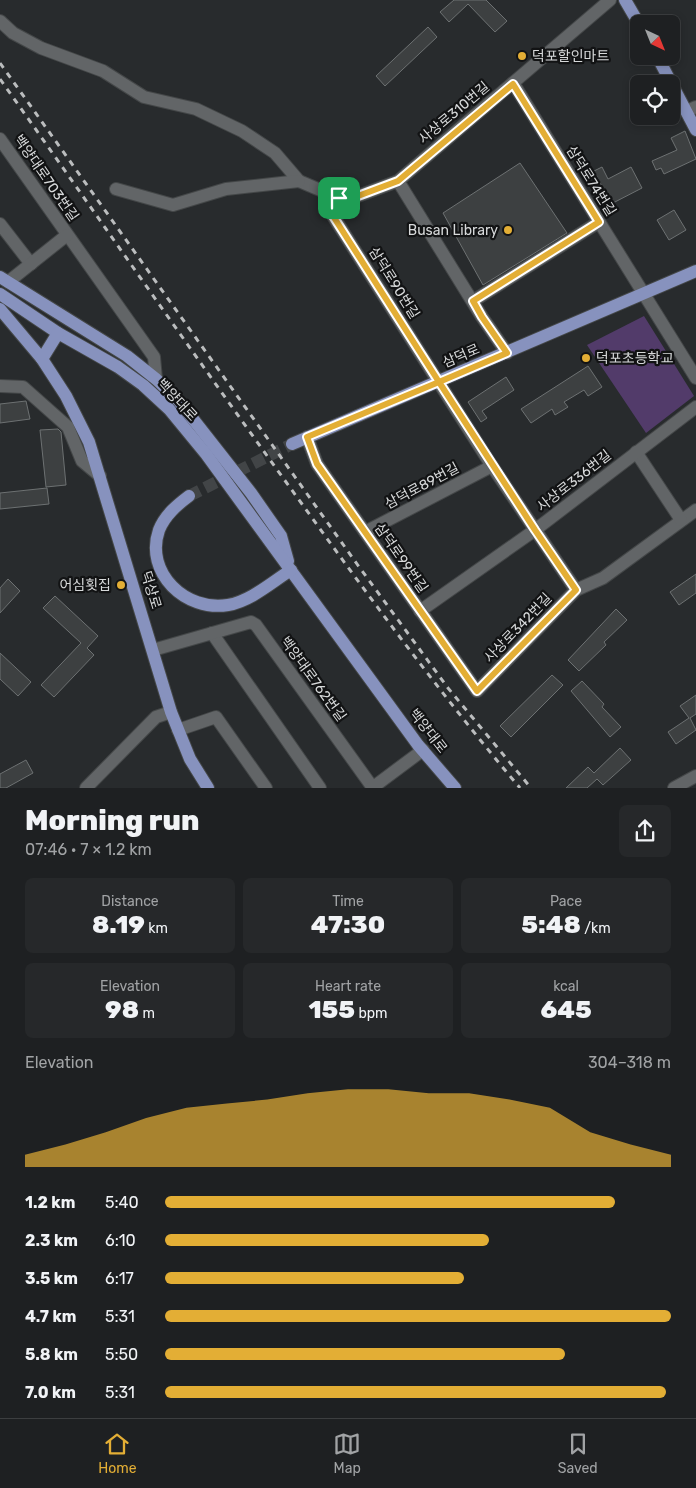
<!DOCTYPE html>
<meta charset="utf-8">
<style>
:root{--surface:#1e2022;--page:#26282a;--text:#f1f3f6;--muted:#a1a3a5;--line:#3c3e40;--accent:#e3ae35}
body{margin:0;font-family:Rubik,"Noto Sans KR",sans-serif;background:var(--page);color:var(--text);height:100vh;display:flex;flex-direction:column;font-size:19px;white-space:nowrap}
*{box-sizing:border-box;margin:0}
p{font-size:16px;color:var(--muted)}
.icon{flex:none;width:28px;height:28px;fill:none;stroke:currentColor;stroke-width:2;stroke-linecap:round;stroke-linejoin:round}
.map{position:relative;height:788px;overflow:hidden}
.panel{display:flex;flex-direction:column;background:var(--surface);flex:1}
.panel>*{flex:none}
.needle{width:32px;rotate:137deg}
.controls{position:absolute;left:630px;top:15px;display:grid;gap:10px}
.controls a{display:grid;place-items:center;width:50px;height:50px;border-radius:8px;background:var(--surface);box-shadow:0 2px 8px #0003,0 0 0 1px var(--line);font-size:25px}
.pin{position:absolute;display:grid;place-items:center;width:42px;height:42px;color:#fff;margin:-21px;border-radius:10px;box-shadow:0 2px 8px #0006}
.round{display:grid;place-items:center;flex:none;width:52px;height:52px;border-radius:8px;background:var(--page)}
.overview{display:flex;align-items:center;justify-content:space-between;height:85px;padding:0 25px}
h1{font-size:28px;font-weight:800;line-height:38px}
.metrics{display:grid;grid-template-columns:repeat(3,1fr);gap:8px;height:85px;padding:5px 25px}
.metrics div{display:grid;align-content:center;border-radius:8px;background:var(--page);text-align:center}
.metrics b{font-size:25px;font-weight:800}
.metrics small{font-size:14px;font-weight:400}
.metrics p{font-size:14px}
.chart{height:140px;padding:10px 25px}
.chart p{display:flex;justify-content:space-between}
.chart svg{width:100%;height:90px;margin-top:5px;fill:var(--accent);opacity:.7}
ul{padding:0 25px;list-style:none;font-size:16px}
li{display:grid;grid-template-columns:80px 60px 1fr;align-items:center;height:38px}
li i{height:12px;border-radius:6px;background:var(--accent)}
.menu{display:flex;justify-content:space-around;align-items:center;height:70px;border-top:1px solid var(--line);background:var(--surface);font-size:14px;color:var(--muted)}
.menu a{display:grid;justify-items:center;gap:2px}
.menu .selected{color:var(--accent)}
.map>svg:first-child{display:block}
.green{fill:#523b6a}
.building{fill:#3d4041;stroke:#6d7172}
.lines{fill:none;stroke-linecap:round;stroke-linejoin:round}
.major-tunnel{stroke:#424547;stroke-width:12;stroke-dasharray:12 6;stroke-linecap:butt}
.minor-casing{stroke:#444748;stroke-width:14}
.major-casing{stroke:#444748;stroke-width:14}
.minor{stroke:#626567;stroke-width:12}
.major{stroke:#8792be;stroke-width:12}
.rail{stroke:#bbbdbe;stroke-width:3;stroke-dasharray:6 6;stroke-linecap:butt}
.route-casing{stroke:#fff;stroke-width:10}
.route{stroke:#e3ae35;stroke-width:6}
.poi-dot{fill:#e3ae35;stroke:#121314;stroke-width:2}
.labels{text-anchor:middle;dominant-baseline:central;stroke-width:4.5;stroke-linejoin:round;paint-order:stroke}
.poi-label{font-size:14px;fill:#d7d9da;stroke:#121314;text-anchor:start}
.street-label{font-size:14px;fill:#d7d9da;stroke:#121314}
</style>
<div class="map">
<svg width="696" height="788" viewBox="0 0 696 788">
<rect width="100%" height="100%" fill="#282b2d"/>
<polygon class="green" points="644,316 694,396 646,433 587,345"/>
<g class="building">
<polygon points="454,0 486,0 507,21 495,32 468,4 449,22 440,12"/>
<polygon points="428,27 437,37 385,86 376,76"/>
<polygon points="685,131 696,159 664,174 661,168 656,170 652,161 677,150 671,138"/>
<polygon points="520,163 567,233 483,285 443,213"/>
<polygon points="602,167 608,179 631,167 642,188 611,204 594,171"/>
<polygon points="674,210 686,230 669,240 657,220"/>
<polygon points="588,366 602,387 588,396 584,390 564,402 568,407 555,415 552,409 531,423 521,409"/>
<polygon points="506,377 514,390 482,411 487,418 481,422 468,402"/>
<polygon points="26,401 30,419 0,423 0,404"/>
<polygon points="58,429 61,432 66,485 46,487 40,430"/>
<polygon points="47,488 49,504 0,509 0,493"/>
<polygon points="696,574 696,593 679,605 670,592"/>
<polygon points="8,579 20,591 0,613 0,588"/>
<polygon points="55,596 98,636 87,648 94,655 54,697 41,685 81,643 43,608"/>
<polygon points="616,609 627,620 604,642 606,645 579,671 568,660"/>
<polygon points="0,653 31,682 18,696 0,679"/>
<polygon points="552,675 563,685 511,737 500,726"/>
<polygon points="582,681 604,704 602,707 621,727 610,737 571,691"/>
<polygon points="696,695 696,714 690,718 696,730 676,744 668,732 689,718 680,706"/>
<polygon points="620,748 631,760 603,785 597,779 587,788 566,788 588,767 594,773"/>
<polygon points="26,760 33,773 6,788 0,788 0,774"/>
</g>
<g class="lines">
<polyline class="major-tunnel" points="189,496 292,444"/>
<g class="minor-casing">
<g id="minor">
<polyline points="0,21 13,33 41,48 103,71 144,97 196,109 242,131 275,153 299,181 339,198 358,196 398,181 610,0"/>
<polyline points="513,83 696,378"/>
<polyline points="687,111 696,107"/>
<polyline points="0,139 154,357 156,379"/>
<polyline points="398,181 482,317 507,353"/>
<polyline points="116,189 173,205 226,189 299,181"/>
<polyline points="339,198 333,216 492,466 576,590"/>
<polyline points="0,224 31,264"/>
<polyline points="8,282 67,235"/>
<polyline points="473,301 599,222"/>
<polyline points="0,386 23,387 68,427 82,461 100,476"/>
<polyline points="307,437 317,464 477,691 576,590 603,578 696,510"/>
<polyline points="636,452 681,520"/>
<polyline points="365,532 492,466"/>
<polyline points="420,611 535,530 696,407"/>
<polyline points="212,633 320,788"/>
<polyline points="153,650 251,622 256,625 373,788"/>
<polyline points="178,730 216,717 266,788"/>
<polyline points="86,788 156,717 171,712"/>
<polyline points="372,788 423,750"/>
<polyline points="674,788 696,776"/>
</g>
</g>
<g class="major-casing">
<g id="major">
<polyline points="625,0 639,24"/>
<polyline points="657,56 696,130"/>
<polyline points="0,277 127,356 156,379 178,400 251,493 281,536 288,561"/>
<polyline points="0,294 58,333 118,367 143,385 169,409 206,454 418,745 455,788"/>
<polyline points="0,309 42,359"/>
<polyline points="58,333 42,359 66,396 89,442 171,712 190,759 208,788"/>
<polyline points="292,444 696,271"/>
<path d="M189,496C177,505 165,515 159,530C144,573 186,612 228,605C251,601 272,582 291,570"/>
</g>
</g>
<use href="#minor" class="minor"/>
<use href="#major" class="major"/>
<g class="rail">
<polyline points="0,63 357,564 448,688 531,788"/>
<path d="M0,79C101,221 200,364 302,504C372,601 443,697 520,788"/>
</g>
</g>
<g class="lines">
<g class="route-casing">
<polyline id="route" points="339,198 333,216 439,382 307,437 317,464 477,691 576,590 535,530 439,382 507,353 482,317 473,301 599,222 513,84 398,181 358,196 339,198"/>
</g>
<use href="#route" class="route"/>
</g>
<g class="poi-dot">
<circle cx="522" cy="56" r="5"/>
<circle cx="508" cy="230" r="5"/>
<circle cx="586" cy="358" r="5"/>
<circle cx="121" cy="585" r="5"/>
</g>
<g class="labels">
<g class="poi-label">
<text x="532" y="56">덕포할인마트</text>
<text x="498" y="230" text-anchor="end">Busan Library</text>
<text x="596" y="358">덕포초등학교</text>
<text x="111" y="585" text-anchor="end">어심횟집</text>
</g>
<g class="street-label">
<text transform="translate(454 113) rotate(-40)">사상로310번길</text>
<text transform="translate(46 178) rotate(55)">백양대로703번길</text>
<text transform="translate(591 181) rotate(58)">삼덕로74번길</text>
<text transform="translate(394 283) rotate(58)">삼덕로90번길</text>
<text transform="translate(461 356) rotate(-23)">삼덕로</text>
<text transform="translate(177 400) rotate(47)">백양대로</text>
<text transform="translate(574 481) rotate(-38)">사상로336번길</text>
<text transform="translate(422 486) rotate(-28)">삼덕로89번길</text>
<text transform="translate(401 558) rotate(55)">삼덕로99번길</text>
<text transform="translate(151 590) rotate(73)">덕상로</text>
<text transform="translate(518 628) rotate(-46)">사상로342번길</text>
<text transform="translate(313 679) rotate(54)">백양대로762번길</text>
<text transform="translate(428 731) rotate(52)">백양대로</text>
</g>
</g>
</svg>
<div class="controls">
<a><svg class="needle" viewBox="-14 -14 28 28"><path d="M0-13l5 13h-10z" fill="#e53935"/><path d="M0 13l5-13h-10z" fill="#a1a3a5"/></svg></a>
<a><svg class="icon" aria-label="locate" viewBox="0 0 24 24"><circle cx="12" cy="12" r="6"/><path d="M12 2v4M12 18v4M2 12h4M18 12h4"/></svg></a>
</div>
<div class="pin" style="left:339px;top:198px;background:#1e9e55"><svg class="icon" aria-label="arrive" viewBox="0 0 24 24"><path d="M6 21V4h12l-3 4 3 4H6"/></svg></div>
</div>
<section class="panel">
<div class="overview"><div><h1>Morning run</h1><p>07:46 · 7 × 1.2 km</p></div><a class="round"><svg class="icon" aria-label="share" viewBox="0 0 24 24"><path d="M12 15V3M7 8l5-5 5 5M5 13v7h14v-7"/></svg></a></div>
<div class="metrics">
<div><p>Distance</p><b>8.19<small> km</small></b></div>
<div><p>Time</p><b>47:30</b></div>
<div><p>Pace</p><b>5:48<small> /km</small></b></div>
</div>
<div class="metrics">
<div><p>Elevation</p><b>98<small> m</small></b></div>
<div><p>Heart rate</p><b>155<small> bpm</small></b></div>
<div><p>kcal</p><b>645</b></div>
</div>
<div class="chart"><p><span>Elevation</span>304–318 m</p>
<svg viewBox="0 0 160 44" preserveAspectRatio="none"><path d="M0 44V38L10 33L20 27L30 20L40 15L50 13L60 11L70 8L80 6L90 6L100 8L110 8L120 11L130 15L140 27L150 33L160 38V44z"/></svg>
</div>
<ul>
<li><b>1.2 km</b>5:40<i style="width:89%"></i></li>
<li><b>2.3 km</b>6:10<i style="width:64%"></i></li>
<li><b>3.5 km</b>6:17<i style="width:59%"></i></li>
<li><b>4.7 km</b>5:31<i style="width:100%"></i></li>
<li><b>5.8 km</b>5:50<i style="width:79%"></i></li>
<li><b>7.0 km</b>5:31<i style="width:99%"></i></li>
</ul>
</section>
<nav class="menu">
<a class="selected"><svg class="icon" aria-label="home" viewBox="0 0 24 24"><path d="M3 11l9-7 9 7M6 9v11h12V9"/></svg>Home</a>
<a><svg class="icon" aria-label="map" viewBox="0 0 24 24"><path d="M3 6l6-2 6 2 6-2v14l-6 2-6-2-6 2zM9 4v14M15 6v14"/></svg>Map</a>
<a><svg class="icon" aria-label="saved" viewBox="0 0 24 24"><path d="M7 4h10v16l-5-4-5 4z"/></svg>Saved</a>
</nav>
